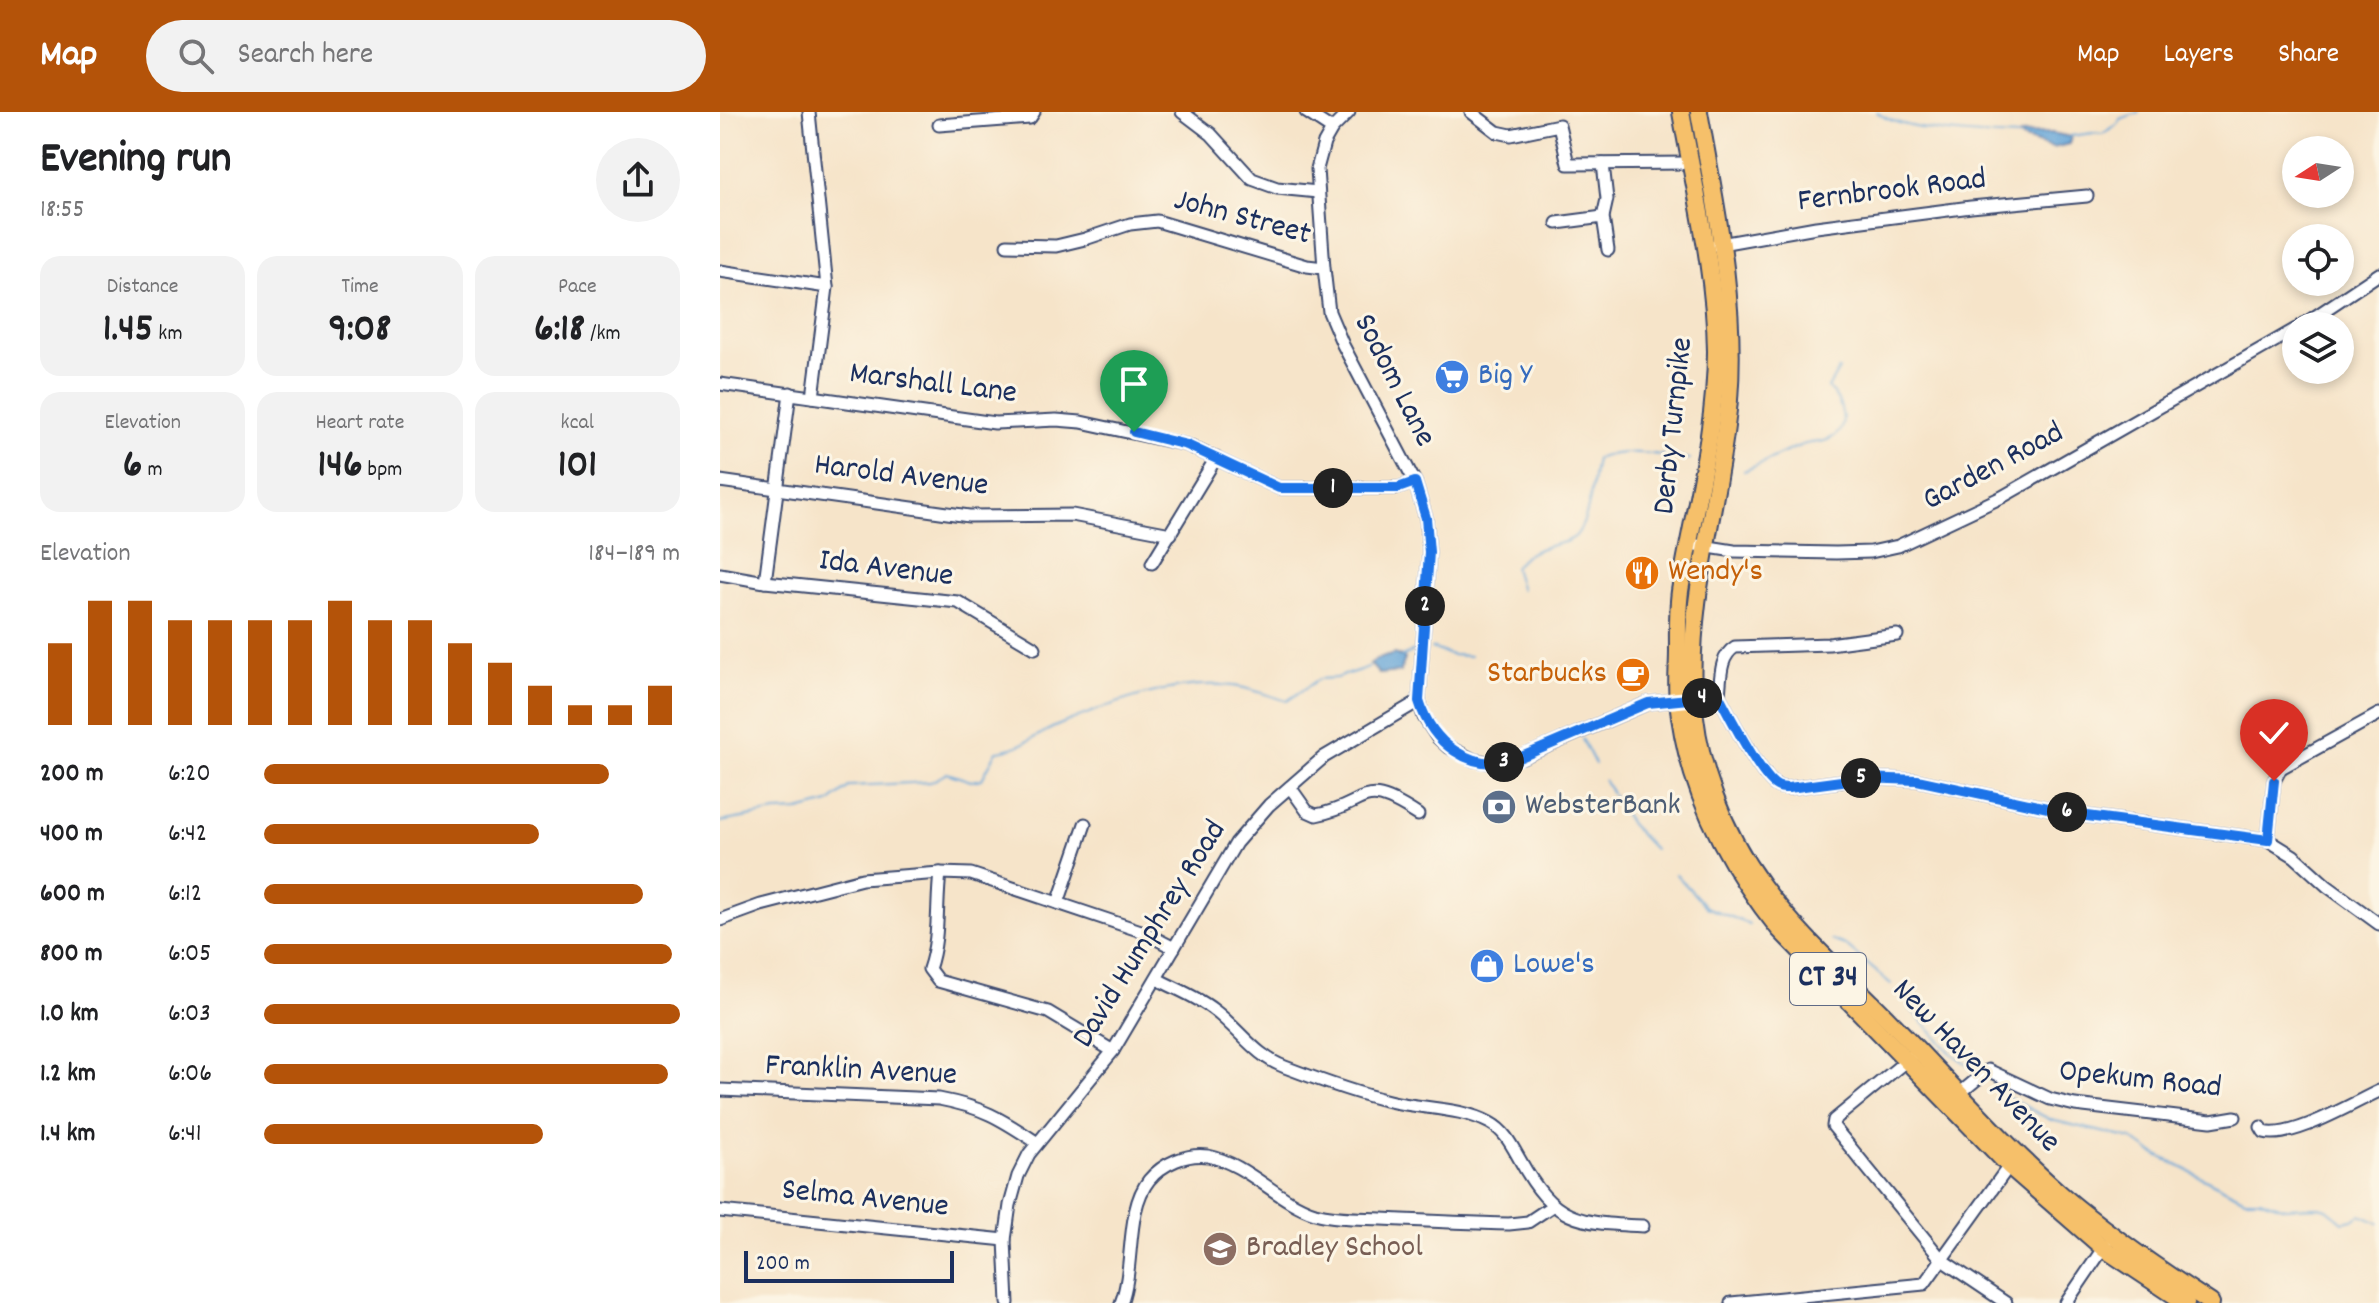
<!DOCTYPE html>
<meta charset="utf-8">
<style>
:root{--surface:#fff;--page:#f2f2f2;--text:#202124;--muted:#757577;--accent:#b45309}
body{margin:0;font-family:Dekko,sans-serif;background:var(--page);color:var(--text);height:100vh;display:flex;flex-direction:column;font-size:30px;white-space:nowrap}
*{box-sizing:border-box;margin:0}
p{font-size:26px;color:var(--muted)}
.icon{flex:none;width:44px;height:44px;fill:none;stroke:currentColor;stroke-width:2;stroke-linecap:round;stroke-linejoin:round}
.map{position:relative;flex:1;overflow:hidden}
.side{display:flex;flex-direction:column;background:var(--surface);width:720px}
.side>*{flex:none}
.needle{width:52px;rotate:258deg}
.buttons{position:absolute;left:1562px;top:24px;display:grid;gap:16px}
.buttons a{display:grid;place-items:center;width:72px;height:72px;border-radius:50%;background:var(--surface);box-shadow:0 4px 12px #0003;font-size:40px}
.scale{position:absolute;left:24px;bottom:20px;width:210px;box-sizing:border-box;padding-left:8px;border:4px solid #1b2f5e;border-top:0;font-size:22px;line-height:28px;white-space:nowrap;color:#1b2f5e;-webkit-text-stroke:6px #fcf5e5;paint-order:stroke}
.pin{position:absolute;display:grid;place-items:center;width:68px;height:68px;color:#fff;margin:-82px -34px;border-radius:50% 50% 50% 0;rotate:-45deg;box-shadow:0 0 8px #0007}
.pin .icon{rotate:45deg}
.km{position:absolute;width:40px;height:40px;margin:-20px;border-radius:50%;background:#222;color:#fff;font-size:22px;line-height:40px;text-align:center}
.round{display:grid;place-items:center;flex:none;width:84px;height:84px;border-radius:42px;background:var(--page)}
.overview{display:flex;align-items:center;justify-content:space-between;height:136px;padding:0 40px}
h1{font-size:44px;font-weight:700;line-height:60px}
.stats{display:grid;grid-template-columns:repeat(3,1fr);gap:12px;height:136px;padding:8px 40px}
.stats div{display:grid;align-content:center;border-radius:20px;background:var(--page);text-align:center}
.stats b{font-size:40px;font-weight:700}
.stats small{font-size:22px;font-weight:400}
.stats p{font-size:22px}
.chart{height:224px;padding:16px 40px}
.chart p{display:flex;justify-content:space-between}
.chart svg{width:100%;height:144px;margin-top:8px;stroke:var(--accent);stroke-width:6}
ul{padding:0 40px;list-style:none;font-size:26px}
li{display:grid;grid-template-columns:128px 96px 1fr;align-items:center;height:60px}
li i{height:20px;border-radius:10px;background:var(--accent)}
header{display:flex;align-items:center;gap:48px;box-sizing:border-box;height:112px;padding:0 40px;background:var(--accent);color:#fff}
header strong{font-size:38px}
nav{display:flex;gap:44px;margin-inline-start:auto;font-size:28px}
.search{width:560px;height:72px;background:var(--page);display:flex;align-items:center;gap:20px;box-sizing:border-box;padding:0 28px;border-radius:44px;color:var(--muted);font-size:30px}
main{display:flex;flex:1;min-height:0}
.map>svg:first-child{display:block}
.water{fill:#65a5d8;stroke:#406a9b;stroke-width:2}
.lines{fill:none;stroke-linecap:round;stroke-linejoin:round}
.stream{stroke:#65a5d8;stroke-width:2}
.minor-casing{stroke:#3c4a6e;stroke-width:15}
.highway-casing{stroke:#3c4a6e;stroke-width:20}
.minor{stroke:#fff;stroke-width:11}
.highway{stroke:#f6c06b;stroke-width:16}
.route-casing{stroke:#fff;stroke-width:16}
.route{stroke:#1a73e8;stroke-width:10}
.labels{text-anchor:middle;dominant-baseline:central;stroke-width:6;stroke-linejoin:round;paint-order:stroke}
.shield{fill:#fcf5e5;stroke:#5e6a86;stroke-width:2}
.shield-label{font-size:30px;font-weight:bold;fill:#1b2f5e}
.street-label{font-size:32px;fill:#1b2f5e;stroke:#fcf5e5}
.shop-label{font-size:32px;fill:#366cbe;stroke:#fcf5e5;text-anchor:start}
.food-label{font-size:32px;fill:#c56008;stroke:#fcf5e5;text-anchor:start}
.service-label{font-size:32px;fill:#4e5e75;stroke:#fcf5e5;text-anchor:start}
.education-label{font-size:32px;fill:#785e54;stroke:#fcf5e5;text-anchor:start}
</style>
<header>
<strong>Map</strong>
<div class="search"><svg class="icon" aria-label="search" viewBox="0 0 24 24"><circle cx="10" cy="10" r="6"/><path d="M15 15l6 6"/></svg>Search here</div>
<nav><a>Map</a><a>Layers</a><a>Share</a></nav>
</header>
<main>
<section class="side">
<div class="overview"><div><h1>Evening run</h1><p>18:55</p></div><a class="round"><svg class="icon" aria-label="share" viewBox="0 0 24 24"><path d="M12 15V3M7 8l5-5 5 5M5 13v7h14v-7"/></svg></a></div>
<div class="stats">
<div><p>Distance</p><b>1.45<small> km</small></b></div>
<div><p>Time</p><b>9:08</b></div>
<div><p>Pace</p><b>6:18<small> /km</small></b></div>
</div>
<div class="stats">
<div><p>Elevation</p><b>6<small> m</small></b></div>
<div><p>Heart rate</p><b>146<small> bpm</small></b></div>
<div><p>kcal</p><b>101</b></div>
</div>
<div class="chart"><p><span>Elevation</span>184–189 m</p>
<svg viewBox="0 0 160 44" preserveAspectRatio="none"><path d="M5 44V19M15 44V6M25 44V6M35 44V12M45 44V12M55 44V12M65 44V12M75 44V6M85 44V12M95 44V12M105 44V19M115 44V25M125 44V32M135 44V38M145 44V38M155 44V32"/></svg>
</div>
<ul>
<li><b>200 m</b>6:20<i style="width:83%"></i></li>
<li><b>400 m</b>6:42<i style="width:66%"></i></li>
<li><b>600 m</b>6:12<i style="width:91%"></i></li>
<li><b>800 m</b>6:05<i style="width:98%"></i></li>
<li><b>1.0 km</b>6:03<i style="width:100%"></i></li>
<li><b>1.2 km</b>6:06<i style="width:97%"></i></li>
<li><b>1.4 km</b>6:41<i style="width:67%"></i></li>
</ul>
</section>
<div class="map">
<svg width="1659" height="1191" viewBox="0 0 1659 1191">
<rect width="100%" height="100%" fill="#fcf5e5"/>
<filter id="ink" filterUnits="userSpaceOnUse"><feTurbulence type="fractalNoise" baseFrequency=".0125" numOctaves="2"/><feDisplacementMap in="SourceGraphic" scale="16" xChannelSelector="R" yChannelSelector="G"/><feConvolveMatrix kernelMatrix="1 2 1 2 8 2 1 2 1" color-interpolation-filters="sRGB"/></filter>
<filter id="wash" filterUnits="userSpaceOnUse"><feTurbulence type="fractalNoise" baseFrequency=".006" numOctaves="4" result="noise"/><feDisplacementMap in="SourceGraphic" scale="32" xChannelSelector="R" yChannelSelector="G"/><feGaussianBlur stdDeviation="1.8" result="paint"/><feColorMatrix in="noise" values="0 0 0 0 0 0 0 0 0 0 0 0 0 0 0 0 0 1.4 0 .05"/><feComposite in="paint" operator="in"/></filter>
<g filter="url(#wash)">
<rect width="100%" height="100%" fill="#f6e4c9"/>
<g class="water">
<polygon points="1332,21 1351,25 1349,32 1333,36 1298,25 1302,22"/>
<polygon points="675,542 685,547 680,560 659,562 650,552 657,547"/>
</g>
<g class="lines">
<g class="stream">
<path d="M1157,0C1177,20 1269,24 1300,25"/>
<polyline points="1350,24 1373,21 1382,22 1398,12 1400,7 1419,0"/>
<path d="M1024,359C1043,351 1062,341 1082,333C1090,330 1099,331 1107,328C1133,318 1122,290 1108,276L1119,257"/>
<path d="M801,478L794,456C812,428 848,437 858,421C871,402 871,370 876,347C906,335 937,343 970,347"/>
<polyline points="711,536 731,543 750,544"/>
<polyline points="682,545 694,539"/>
<polyline points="862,627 875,652"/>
<polyline points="884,668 910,712 934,737"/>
<path d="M0,710L56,700L79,699L109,691L130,674L211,670L227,661L251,669L262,667L277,639C300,637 317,622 339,613C392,591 455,567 513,574C531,576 550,584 567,589L599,567L616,566L649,555"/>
<polyline points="956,762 986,795 1029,812"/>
<polyline points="1111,828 1125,833 1171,872"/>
<polyline points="1188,894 1232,942 1253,956"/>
<polyline points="1271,967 1279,981 1331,1008 1412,1027 1431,1040 1525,1087 1540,1087 1565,1096 1600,1095 1607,1097 1623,1110 1633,1108 1640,1103 1659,1111"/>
</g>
</g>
</g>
<g filter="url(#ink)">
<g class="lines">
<g class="minor-casing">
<g id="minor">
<polyline points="462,0 491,22 532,67 557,76 598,80"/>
<polyline points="586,0 612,17"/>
<path d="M629,0L612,17L604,31L597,57L604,156L609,200L623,233L695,370L706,406L709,440L699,589L704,605L717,625L728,635L754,648L773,651L802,645L928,591L999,584C1009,602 1041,666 1057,674C1059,675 1066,676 1069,676L1144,666L1197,668L1360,703L1548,728L1574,744L1607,774L1659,812"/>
<polyline points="751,0 777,20 791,23 839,13 848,52 970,51"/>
<polyline points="219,13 310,6 314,0"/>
<polyline points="883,52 887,87 883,105 888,138"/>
<polyline points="837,111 883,105"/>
<polyline points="287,133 336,134 365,127 410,112 437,109 587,154 604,156"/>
<polyline points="995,133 1096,115 1251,95 1367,84"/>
<polyline points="0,159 107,175 89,0"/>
<polyline points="1581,214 1659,162"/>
<polyline points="0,272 275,311 336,308 361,310 467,333 559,376 678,376 695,370"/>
<polyline points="93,285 107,175"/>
<polyline points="0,369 249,404 352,403 451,422"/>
<polyline points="970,432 1014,439 1116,441 1151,440 1178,434 1282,385 1576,217"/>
<polyline points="432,451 496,346"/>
<polyline points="0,462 45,470 238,490 315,536"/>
<polyline points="45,470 70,281"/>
<path d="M999,584C1001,566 999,545 1015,535L1109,532L1177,523"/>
<path d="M570,675L587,699L596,703C650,693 639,664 698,703"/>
<polyline points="1548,728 1554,669 1561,656 1659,602"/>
<path d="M220,761C216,794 220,825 209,857L218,869L328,900L393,939"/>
<polyline points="338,791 365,712"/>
<polyline points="0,808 41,793 142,767 220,761 251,762 421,819 454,836"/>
<path d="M437,867C456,877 478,885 495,899C520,918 535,944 565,955C599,968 634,981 669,989C701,997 741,995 770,1011C785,1019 792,1034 800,1048C834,1110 857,1111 923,1114"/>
<polyline points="1192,944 1114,1008 1113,1014 1222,1148 1286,1191"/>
<path d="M0,978L219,987C262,995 280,1006 316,1030"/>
<polyline points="1239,982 1268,958 1330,987 1355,993 1491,1009 1515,1005"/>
<path d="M1541,1015L1544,1020C1571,1028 1633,991 1659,979"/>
<polyline points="0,1099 285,1128"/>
<polyline points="288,1191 285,1128 290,1093 298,1064 309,1042 393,939 516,731 549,693 604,645 699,589"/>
<path d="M401,1191C415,1154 405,1098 429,1068C443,1051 467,1041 488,1044C528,1052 557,1089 595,1101C616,1107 640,1106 662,1107C704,1109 747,1111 789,1112L808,1110L832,1094"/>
<polyline points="1011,1191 1204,1172 1289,1054"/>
<polyline points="1346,1191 1386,1132"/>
</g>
</g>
<g class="highway-casing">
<g id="highway">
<path d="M961,0C975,79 995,160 996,239C996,318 974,396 961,473C957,494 958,518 958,539C958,555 956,572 958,588C966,673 1006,751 1059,817L1289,1054L1383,1136L1466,1191"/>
<path d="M979,0C996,95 1017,190 1009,288C1000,388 968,480 973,582C976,649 1003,720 1042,773C1078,823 1130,868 1173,912C1229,969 1282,1031 1342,1083C1389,1123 1440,1158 1491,1191"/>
</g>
</g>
<use href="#minor" class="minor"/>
<use href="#highway" class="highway"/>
</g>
</g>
<g class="lines" filter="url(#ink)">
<g class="route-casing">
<path id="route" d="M414,320L467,333L559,376H678L695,370L706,406L709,440L699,589C712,631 749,660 794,648L928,591L999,584C1009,602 1041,666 1057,674C1060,676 1066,676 1069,676L1144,666L1197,668L1360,703L1548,728L1554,669"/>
</g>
<use href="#route" class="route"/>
</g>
<defs>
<g id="supermarket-disc" transform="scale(1.8)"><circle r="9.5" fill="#3f7fe0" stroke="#fcf5e5"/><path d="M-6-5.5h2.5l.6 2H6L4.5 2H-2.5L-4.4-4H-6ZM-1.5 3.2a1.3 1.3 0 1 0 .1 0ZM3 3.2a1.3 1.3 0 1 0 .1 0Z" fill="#fff"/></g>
<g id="restaurant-disc" transform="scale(1.8)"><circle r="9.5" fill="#e8710a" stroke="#fcf5e5"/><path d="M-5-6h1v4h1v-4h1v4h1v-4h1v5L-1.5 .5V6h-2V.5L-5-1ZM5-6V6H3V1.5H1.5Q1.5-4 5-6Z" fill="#fff"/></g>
<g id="cafe-disc" transform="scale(1.8)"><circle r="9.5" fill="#e8710a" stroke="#fcf5e5"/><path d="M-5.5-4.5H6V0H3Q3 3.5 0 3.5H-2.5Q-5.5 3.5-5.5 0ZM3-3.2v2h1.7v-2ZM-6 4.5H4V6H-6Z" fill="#fff"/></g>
<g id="bank-disc" transform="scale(1.8)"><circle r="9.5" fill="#5c6f8a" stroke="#fcf5e5"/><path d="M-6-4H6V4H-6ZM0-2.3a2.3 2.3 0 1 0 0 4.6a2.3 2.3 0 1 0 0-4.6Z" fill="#fff"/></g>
<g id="shop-disc" transform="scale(1.8)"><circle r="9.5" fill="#3f7fe0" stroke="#fcf5e5"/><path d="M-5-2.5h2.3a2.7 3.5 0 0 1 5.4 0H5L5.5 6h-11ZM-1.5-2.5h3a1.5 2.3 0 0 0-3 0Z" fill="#fff"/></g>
<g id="school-disc" transform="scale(1.8)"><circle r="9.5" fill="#8d6e63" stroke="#fcf5e5"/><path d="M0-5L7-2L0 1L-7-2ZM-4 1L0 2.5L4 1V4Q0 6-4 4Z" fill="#fff"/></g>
</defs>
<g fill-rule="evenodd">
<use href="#supermarket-disc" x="732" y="265"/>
<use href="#restaurant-disc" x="922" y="461"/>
<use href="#cafe-disc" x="913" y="563"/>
<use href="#bank-disc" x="779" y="695"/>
<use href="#shop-disc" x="767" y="854"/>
<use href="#school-disc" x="500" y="1137"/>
</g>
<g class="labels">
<rect class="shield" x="1070" y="841" width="76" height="52" rx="6"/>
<g class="shield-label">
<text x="1108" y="867">CT 34</text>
</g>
<g class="street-label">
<text transform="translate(1172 80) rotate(-7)">Fernbrook Road</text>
<text transform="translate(522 107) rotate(15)">John Street</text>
<text transform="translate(673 269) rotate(63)">Sodom Lane</text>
<text transform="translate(213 273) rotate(7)">Marshall Lane</text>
<text transform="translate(955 314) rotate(-84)">Derby Turnpike</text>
<text transform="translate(1274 356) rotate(-28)">Garden Road</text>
<text transform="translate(181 365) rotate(7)">Harold Avenue</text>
<text transform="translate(166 458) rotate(7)">Ida Avenue</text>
<text transform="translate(431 823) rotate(-58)">David Humphrey Road</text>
<text transform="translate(1255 955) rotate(46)">New Haven Avenue</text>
<text transform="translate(141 960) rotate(3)">Franklin Avenue</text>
<text transform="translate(1420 969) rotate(6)">Opekum Road</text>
<text transform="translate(145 1088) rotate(6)">Selma Avenue</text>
</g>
<g class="shop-label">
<text x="758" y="265">Big Y</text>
<text x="793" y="854">Lowe's</text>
</g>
<g class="food-label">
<text x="948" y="461">Wendy's</text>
<text x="887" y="563" text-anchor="end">Starbucks</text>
</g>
<g class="service-label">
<text x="805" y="695">WebsterBank</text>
</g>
<g class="education-label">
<text x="526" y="1137">Bradley School</text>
</g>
</g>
</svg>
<div class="buttons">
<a><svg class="needle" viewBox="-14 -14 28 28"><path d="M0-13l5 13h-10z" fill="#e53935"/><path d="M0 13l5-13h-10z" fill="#757577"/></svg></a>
<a><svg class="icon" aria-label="locate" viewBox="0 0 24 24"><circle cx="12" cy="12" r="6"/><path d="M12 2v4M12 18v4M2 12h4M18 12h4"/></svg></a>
<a><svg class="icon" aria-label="layers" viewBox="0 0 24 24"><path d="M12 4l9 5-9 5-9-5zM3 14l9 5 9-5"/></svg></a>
</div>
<div class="scale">200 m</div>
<div class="pin" style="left:414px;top:320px;background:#1e9e55"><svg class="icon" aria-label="arrive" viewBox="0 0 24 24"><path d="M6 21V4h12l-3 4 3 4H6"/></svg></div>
<div class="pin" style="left:1554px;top:669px;background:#d93025"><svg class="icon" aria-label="check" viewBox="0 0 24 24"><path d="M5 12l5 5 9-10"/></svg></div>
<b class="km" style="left:613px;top:376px">1</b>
<b class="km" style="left:705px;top:494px">2</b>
<b class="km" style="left:784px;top:650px">3</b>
<b class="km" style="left:982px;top:586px">4</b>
<b class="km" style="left:1141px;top:666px">5</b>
<b class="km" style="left:1347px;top:700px">6</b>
</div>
</main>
